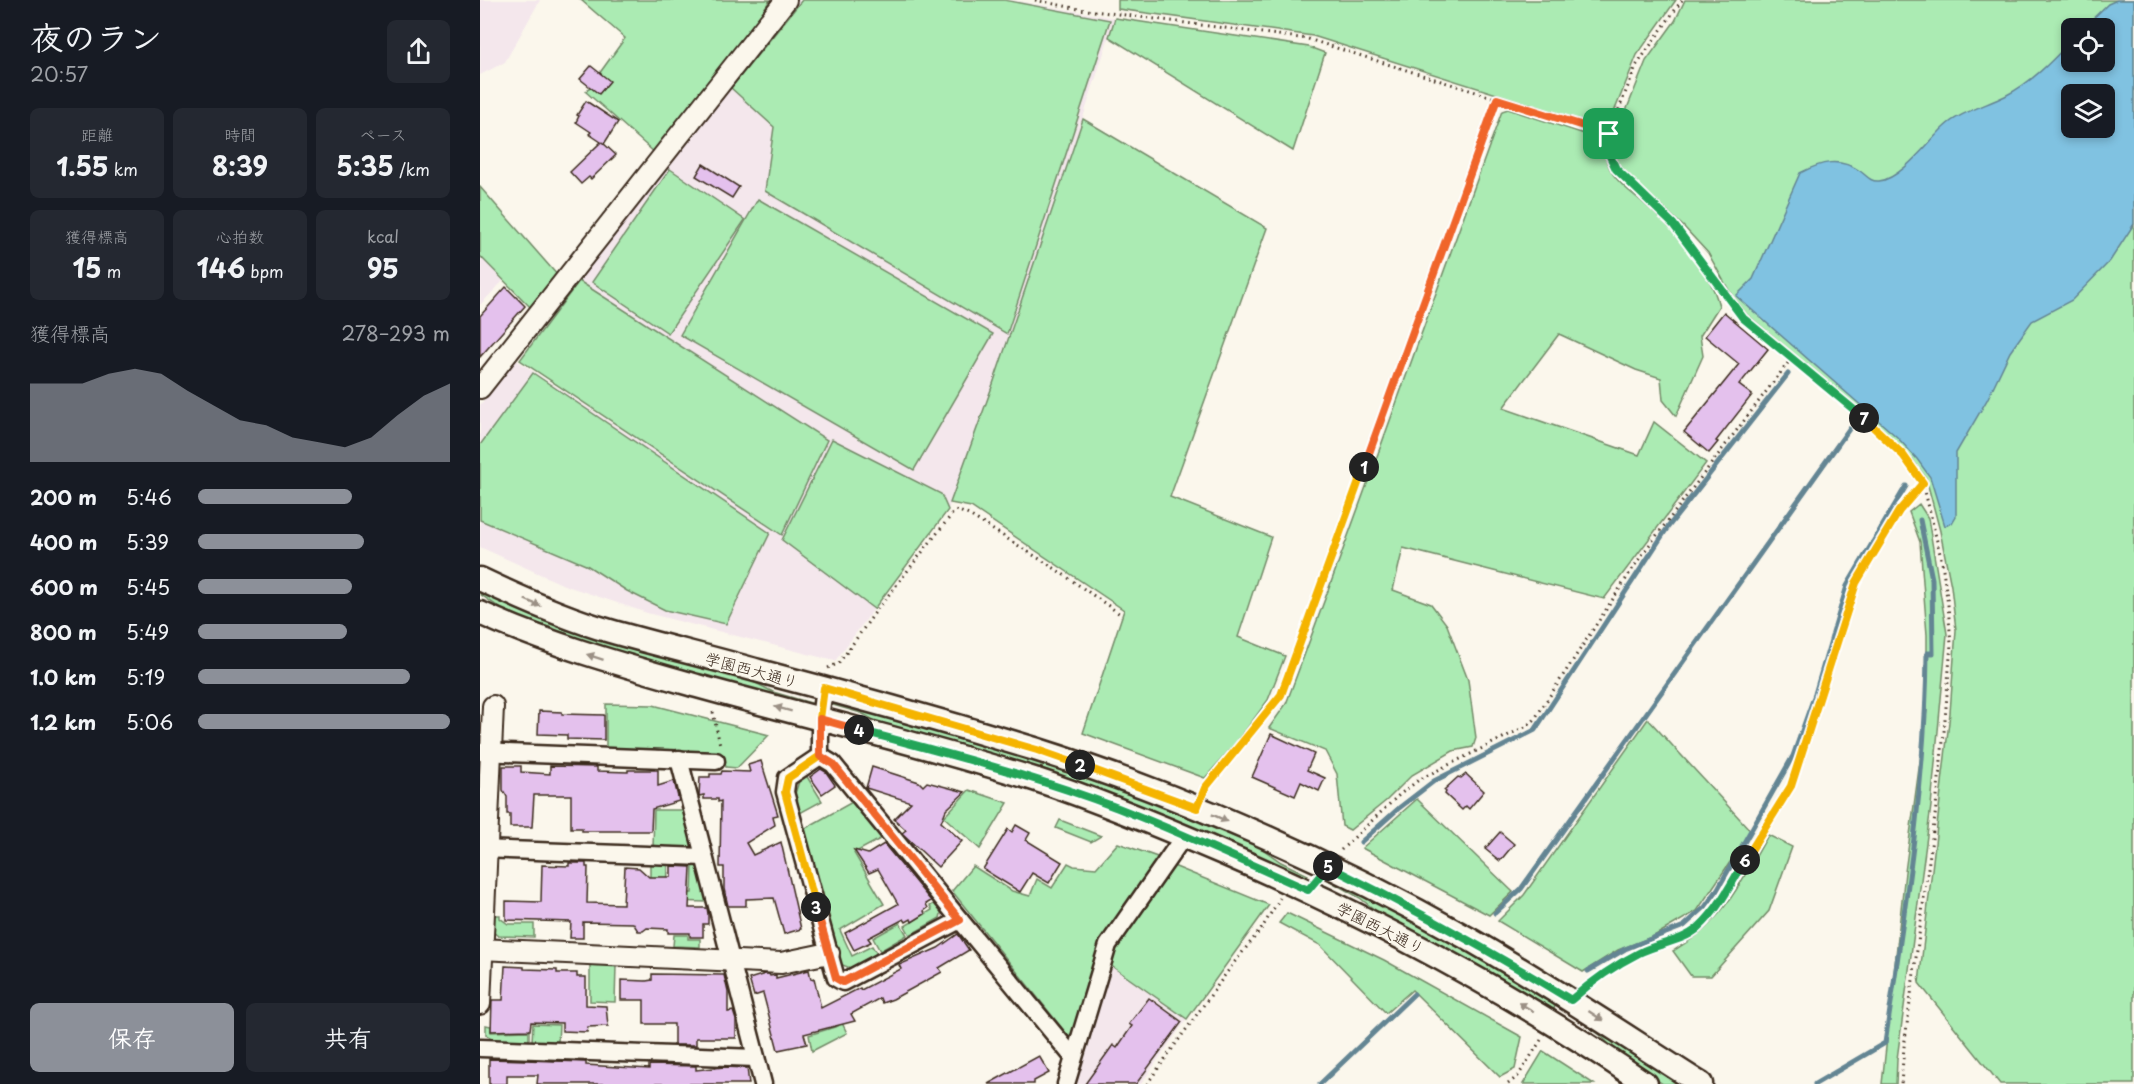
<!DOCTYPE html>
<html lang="ja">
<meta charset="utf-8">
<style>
:root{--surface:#171b24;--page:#242831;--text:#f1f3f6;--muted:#9ea1a6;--accent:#8c9099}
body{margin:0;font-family:"Playpen Sans","Klee One",sans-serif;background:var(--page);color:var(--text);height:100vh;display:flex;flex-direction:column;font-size:22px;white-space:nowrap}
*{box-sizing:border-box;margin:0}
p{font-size:20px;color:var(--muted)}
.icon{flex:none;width:33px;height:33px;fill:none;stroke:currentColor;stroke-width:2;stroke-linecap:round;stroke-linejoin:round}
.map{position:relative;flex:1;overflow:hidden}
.panel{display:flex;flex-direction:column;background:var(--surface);width:480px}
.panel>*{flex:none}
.controls{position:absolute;left:1581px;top:18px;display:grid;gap:12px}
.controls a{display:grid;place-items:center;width:54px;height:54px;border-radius:9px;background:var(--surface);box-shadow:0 3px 9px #0003;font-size:30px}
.pin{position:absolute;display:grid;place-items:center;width:51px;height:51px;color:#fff;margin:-26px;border-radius:12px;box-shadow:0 3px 9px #0006}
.km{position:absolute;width:30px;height:30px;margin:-15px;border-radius:50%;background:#222;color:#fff;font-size:16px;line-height:30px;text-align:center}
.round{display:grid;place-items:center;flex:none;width:63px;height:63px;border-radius:9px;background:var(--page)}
.headline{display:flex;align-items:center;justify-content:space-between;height:102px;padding:0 30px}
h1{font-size:33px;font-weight:700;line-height:45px}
.metrics{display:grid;grid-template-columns:repeat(3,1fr);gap:9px;height:102px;padding:6px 30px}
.metrics div{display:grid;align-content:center;border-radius:9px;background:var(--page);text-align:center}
.metrics b{font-size:26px;font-weight:700}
.metrics small{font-size:16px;font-weight:400}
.metrics p{font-size:16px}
.chart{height:168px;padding:12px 30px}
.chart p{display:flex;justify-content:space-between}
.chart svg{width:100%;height:108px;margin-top:6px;fill:var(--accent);opacity:.7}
.primary-button{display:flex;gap:12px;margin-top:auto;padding:12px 30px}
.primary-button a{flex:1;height:69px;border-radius:9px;background:var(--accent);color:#fff;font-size:24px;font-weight:700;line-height:69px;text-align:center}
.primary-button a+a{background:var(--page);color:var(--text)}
ul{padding:0 30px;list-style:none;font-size:20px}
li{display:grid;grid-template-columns:96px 72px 1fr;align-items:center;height:45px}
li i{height:15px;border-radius:8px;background:var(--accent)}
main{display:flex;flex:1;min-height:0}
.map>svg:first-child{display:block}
.built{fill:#f4e7ec}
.green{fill:#abebb3;stroke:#738a68;stroke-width:1.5;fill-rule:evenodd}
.water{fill:#80c2e1;stroke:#648593;stroke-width:1.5;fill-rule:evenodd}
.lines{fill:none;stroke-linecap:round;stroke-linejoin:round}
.stream{stroke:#648593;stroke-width:5}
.building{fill:#e4c1ed;stroke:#3b2a1e;stroke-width:1.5}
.minor-casing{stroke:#3b2a1e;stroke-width:21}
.tertiary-casing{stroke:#3b2a1e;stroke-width:24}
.secondary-casing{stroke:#3b2a1e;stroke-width:27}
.path{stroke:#3b2a1e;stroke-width:3;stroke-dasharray:1.5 4.5;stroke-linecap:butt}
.minor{stroke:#fbf7ec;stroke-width:16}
.tertiary{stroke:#fbf7ec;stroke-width:20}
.secondary{stroke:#fbf7ec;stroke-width:22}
.oneway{fill:#9b9085}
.split-1-casing{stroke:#fff;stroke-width:12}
.split-2-casing{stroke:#fff;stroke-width:12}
.split-3-casing{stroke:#fff;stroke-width:12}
.split-4-casing{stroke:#fff;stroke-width:12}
.split-5-casing{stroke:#fff;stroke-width:12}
.split-6-casing{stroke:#fff;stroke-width:12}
.split-7-casing{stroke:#fff;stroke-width:12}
.split-8-casing{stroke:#fff;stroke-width:12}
.split-1{stroke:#f0652b;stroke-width:8}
.split-2{stroke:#f5b400;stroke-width:8}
.split-3{stroke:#f5b400;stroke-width:8}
.split-4{stroke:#f0652b;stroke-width:8}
.split-5{stroke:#22a559;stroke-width:8}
.split-6{stroke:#22a559;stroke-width:8}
.split-7{stroke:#f5b400;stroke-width:8}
.split-8{stroke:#22a559;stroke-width:8}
.labels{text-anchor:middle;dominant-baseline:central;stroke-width:4.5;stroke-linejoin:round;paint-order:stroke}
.street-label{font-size:16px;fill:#3b2a1e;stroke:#fbf7ec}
</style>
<main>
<section class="panel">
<div class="headline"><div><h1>夜のラン</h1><p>20:57</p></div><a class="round"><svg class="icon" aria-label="share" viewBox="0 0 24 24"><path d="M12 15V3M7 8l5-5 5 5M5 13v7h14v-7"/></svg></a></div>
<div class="metrics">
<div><p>距離</p><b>1.55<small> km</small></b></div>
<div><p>時間</p><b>8:39</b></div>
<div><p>ペース</p><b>5:35<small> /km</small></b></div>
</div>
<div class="metrics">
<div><p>獲得標高</p><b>15<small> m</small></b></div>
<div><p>心拍数</p><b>146<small> bpm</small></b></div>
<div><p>kcal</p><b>95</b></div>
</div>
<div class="chart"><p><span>獲得標高</span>278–293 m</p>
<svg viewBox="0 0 160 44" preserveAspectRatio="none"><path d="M0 44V12L10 12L20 12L30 8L40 6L50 8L60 15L70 21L80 27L90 29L100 34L110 36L120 38L130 34L140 25L150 17L160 12V44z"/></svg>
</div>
<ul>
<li><b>200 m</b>5:46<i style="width:61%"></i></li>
<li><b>400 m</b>5:39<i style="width:66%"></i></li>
<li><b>600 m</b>5:45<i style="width:61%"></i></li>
<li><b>800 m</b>5:49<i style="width:59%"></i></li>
<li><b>1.0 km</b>5:19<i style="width:84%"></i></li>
<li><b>1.2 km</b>5:06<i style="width:100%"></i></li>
</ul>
<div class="primary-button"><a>保存</a><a>共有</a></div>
</section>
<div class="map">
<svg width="1654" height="1084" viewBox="0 0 1654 1084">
<rect width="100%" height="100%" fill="#fbf7ec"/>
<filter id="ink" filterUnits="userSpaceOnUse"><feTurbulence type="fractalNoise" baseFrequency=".0167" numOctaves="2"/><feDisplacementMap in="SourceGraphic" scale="12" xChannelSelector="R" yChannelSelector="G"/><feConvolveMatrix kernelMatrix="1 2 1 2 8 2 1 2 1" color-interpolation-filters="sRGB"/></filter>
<g filter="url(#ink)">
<g class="built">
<polygon points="0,0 60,0 25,62 0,75"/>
<polygon points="317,0 532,0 635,18 600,127 513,384 468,510 461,494 302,540 394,609 355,661 167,613 84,585 0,547 0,405 36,360 302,535 347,440 99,281"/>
<polygon points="0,256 23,281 0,305"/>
<polygon points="630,965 707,1019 661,1084 594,1084"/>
</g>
<g class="green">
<polygon points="101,0 290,0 271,30 175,153 106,92 145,38"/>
<polygon points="322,0 524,0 630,20 527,334 285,191 294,127 251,88"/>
<polygon points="638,0 1196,0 1157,55 1130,122 1121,127 833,36 638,9"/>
<path d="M1205,0H1654V1084H1520L1439,983L1470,713L1476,630L1471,586L1460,531L1446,478L1431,458L1387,415L1266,314L1251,294L1228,253L1204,227L1159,186L1138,164L1135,152L1136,136L1166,61L1195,21ZM1592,28H1624V62H1592ZM1592,94H1624V128H1592Z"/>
<polygon points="635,18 829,47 845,53 813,151 629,37"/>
<path d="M1028,109L1120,139C1123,150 1126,164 1133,174C1141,186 1156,196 1167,206C1197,232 1229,266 1239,306L1220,336L1223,356L1196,416L1183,400L1181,378L1156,370L1079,334L1023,408L1159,455L1174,422L1226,463L1124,599L923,548L913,590L951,604L967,625L988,680L996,738L993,747L973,751L932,775L907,800L870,830L862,826L857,774L845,751L789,728L806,704C880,507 950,308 1022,111Z"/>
<polygon points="603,119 787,228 690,497 791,537 758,637 805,656 788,700 757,742 725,778 603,733 644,610 491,507 470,503 513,384"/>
<polygon points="190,169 265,220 188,333 112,282"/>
<polygon points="0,187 79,277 52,309 0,256"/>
<polygon points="278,199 513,334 434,470 200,335"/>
<polygon points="99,281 347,440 302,535 40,360"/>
<polygon points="53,373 290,533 246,624 185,610 147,591 108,566 0,520 0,445"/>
<polygon points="352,439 461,494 468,510 394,609 302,540"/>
<polygon points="1439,504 1448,518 1467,634 1451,806 1417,1059 1416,1084 1402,1084 1425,872 1447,709 1447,635 1440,542 1429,512"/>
<polygon points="0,589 268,679 293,692 331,703 330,708 215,677 48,624 23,610 0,594"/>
<polygon points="355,700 540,752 643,790 774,843 801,862 828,875 825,879 399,723 381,713 353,705"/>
<polygon points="126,704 173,705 289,735 257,768 246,767 242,754 126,750"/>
<polygon points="1168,719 1271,831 1217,911 1174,936 1138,950 1103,972 1018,921 1044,895"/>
<polygon points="326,775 342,801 320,813 314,797 320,778"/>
<polygon points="489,790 528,803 500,849 464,817"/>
<polygon points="937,799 1033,892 1009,915 882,848"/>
<polygon points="374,801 402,838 374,853 404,904 360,930 372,956 392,946 397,954 370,968 360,964 335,878 324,829"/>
<polygon points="174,810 203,810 212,845 209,850 173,849"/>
<polygon points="580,820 621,836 611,842 576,828"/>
<path d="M1288,835L1312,847L1289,911L1231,976H1211L1193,951C1207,942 1222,933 1233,920C1255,897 1272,862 1288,835Z"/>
<polygon points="638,843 680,858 624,941 590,1038 472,891 493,866 532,891 550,896 557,879 572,888 588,863 594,866 616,868"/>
<polygon points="170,862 188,863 187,899 170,899"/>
<polygon points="213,864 217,864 227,902 189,901 190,893 212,893"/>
<polygon points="691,865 789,905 707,1019 630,965 634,946"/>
<polygon points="853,878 1021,968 1054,993 1075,1005 1074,1010 1031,989 906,919 880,898 850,881"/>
<polygon points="457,902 462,910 460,918 430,935 425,926 452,910 450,906"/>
<polygon points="807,913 904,960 1042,1037 1035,1069 1020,1077 932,990 906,1013 840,945 799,923"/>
<polygon points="12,915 20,915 20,918 28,924 54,924 54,937 18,936 12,931"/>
<polygon points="420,923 427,935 400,951 393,938"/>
<polygon points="194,935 208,935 208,939 220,939 220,947 193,946"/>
<polygon points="110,965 136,966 135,1002 110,1001"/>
<polygon points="1094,1011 1202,1084 1183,1084 1141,1056 1120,1035 1092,1015"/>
<polygon points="358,1015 367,1033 332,1051 329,1035 358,1026 356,1017"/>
<polygon points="53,1024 79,1025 78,1042 52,1041"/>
<polygon points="6,1025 11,1026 11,1032 49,1031 49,1042 17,1041 6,1035"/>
<polygon points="1063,1051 1114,1084 1043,1084"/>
</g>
<path class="water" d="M1637,0H1654V224L1630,261L1592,300L1552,321L1530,352L1507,400L1476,453V516L1472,523L1465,526L1450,477L1437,459L1417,437L1256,296L1273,279L1320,173C1341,162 1359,157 1380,171C1386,175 1390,182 1399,181C1421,179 1448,142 1464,127C1478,113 1507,105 1525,96C1551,83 1572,61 1591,41L1592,62H1624V28H1603L1628,4ZM1592,94H1624V128H1592Z"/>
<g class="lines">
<g class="stream">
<polyline points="881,842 919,808 954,781 1055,730 1188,527 1308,374"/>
<polyline points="1015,913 1041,889 1369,429"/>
<polyline points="1108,971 1145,949 1204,926 1225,907 1236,892 1313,756 1335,694 1367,586 1426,486"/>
<polyline points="840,1084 934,994"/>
<path d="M1335,1084L1405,1043C1424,914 1446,784 1447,653H1453L1452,579L1440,520"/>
</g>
</g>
<g class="building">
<polygon points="111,66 130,81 119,94 100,79"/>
<polygon points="106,101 138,122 124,144 122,142 136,155 111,179 109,177 101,184 90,172 121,142 109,134 111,132 96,122 99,116 97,115"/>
<polygon points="223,164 259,187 252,198 216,176"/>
<polygon points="26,287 45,306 0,357 0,316"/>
<polygon points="1244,312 1288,349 1259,385 1272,395 1236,441 1238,442 1229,453 1204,432 1259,364 1225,336"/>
<polygon points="59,711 82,712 82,714 124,715 124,740 87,739 87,735 58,734"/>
<polygon points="791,734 834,754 827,770 845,778 839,791 821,782 815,796 772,777"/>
<polygon points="281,761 298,815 293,816 295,825 266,843 273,855 301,842 321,929 304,934 294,898 266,899 266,906 248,906 244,889 244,867 240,867 241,801 238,802 238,799 224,799 224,795 219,796 220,777 230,777 230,774 241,774 242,771 270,772 268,765"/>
<polygon points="23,766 41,766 41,772 70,774 70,766 117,767 117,771 148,772 148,770 178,770 178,786 194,781 199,801 172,809 171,831 102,831 102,828 91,828 91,795 54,795 52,827 30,827 30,814 27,814 27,797 23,790"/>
<polygon points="392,767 439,782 443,786 447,782 485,792 466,810 461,822 482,841 458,867 423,834 422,833 426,830 414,819 431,802 386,788"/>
<polygon points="341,769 346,772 355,785 342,794 330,777"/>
<polygon points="986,774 1004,791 989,809 986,806 982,810 965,794 966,792 964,790 978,777 981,778"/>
<polygon points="536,825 550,833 546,840 582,862 569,883 552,873 540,892 503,869 528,829 532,832"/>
<polygon points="1020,832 1034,844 1020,861 1005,849"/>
<polygon points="404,844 451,901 446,904 448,908 444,911 445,914 432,922 431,919 426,922 424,919 388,938 391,942 374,950 365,933 418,904 398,869 389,873 374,850 388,854"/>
<polygon points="89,863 106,863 106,867 108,867 107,903 143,904 145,867 159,868 169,877 191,877 191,866 211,867 209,908 227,908 228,914 228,924 223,924 223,937 210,937 210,933 188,933 188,929 167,928 163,931 158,931 153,923 103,922 103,938 90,938 91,922 26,920 26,901 61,902 62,865 89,866"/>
<polygon points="478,934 489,950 459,968 462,972 413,999 402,1003 400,998 371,1014 375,1021 324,1034 327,1044 298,1050 283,993 274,996 269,979 285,974 289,974 290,976 296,975 296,978 329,970 331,979 334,978 341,1008 380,988 381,990 421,969 419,965 458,948"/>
<polygon points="25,966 44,967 44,969 77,970 77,973 97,973 97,977 106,977 106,1005 126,1006 128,1026 108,1027 107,1032 82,1031 82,1023 51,1022 50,1030 11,1031 12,1000 23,1000"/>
<polygon points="172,974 244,975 248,992 248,1012 253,1011 256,1020 256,1038 216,1038 216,1045 194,1045 194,1024 164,1024 164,1000 141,1000 141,980 166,981 172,980"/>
<polygon points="669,998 702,1022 656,1084 605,1084 633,1045 637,1048 652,1026 649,1024"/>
<polygon points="559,1056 569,1073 554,1081 554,1084 508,1084"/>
<polygon points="9,1059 106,1062 106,1065 169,1069 169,1065 216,1066 216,1070 244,1067 267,1068 269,1084 57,1084 58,1075 27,1075 27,1084 9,1084"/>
</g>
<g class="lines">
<g class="minor-casing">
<g id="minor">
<polyline points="0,752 236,761"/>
<polygon points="340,756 353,764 480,920 363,982 356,978 349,953 305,792 307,778"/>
<polyline points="340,756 340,719 344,688"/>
<polyline points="199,759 283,1084"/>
<polyline points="0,849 224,857"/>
<polyline points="480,920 593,1057"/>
<polyline points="0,1048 276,1058"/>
<polyline points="586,1084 628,945 704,836"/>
</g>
</g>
<g class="tertiary-casing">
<g id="tertiary">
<polyline points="0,388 306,0"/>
<polyline points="0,949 301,963 349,953"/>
<polyline points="0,1004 13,706"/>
</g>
</g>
<g class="secondary-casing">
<g id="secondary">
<path d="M0,579C42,599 85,618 130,631C179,645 229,657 279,671C371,695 463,721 555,749C702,795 854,863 989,939C1068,984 1144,1035 1221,1084"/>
<path d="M0,613C70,645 143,665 217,686C329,717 443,744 554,779C618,800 680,826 743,853C891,917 1033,993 1166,1084"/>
</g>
</g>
<g class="path">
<polyline points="555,0 599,9 828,39 1129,134"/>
<polyline points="1202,0 1156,66 1129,134 1129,154 1136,169 1193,224 1263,318 1386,420 1423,455 1443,483 1462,562 1468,605 1471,644 1464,732 1455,816 1424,1047 1421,1084"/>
<polyline points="348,668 359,663 396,611 473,513 477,510 491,516 574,568 640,614"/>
<polyline points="233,712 240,745"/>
<polyline points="724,791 802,695 1017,99"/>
<polyline points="861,850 919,795 940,779 1045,727 1054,720 1161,556 1311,359"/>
<polyline points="1105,986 1160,952 1199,939 1218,928 1243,897 1310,786 1376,583 1419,511 1443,483"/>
<polyline points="667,1084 753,964 782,928 800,898"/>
<polyline points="1028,1084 1038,1076 1061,1040"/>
</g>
<use href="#minor" class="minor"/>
<use href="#tertiary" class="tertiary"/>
<use href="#secondary" class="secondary"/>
</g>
<defs><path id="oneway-solid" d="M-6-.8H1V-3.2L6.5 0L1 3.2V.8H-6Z" transform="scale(1.5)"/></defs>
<g class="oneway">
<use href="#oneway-solid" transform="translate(53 603) rotate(23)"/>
<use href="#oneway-solid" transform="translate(115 657) rotate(-162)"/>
<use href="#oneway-solid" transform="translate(303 709) rotate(-165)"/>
<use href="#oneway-solid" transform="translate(740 818) rotate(24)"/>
<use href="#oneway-solid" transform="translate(1046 1007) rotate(-150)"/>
<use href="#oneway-solid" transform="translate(1116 1016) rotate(33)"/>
</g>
</g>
<g class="lines" filter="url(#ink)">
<g class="split-1-casing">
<polyline id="split-1" points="884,467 1017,99 1129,134"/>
</g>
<g class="split-2-casing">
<polyline id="split-2" points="600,765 717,808 725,788 801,695 884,467"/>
</g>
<g class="split-3-casing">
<polyline id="split-3" points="336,907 305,792 308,778 340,756 340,719 344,688 557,750 600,765"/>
</g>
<g class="split-4-casing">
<polyline id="split-4" points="336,907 356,978 363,982 480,920 353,764 340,756 340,719 379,730"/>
</g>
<g class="split-5-casing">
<path id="split-5" d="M379,730C466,753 554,776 638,808C702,833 765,862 828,890L848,866"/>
</g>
<g class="split-6-casing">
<path id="split-6" d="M848,866C931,907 1012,952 1091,1000C1111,982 1135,965 1159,953C1178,943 1202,942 1218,928C1238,910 1252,883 1265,860"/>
</g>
<g class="split-7-casing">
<polyline id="split-7" points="1265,860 1311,786 1376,583 1419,511 1443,483 1423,455 1384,418"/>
</g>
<g class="split-8-casing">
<polyline id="split-8" points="1129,134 1129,154 1136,169 1193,224 1263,318 1384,418"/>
</g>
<use href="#split-1" class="split-1"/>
<use href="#split-2" class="split-2"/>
<use href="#split-3" class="split-3"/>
<use href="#split-4" class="split-4"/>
<use href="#split-5" class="split-5"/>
<use href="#split-6" class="split-6"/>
<use href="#split-7" class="split-7"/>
<use href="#split-8" class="split-8"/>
</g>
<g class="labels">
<g class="street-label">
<text transform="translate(272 669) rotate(15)">学園西大通り</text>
<text transform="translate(901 927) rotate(27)">学園西大通り</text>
</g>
</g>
</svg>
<div class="controls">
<a><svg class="icon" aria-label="locate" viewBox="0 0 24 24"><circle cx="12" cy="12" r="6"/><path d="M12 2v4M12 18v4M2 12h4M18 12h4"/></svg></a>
<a><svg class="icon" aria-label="layers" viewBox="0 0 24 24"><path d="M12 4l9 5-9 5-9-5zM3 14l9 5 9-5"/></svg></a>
</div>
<div class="pin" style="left:1129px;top:134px;background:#1e9e55"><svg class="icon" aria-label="arrive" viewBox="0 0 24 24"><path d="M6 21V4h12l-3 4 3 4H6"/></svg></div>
<b class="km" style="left:884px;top:467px">1</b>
<b class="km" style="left:600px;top:765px">2</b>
<b class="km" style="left:336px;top:907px">3</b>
<b class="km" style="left:379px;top:730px">4</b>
<b class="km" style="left:848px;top:866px">5</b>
<b class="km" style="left:1265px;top:860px">6</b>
<b class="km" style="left:1384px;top:418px">7</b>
</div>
</main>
